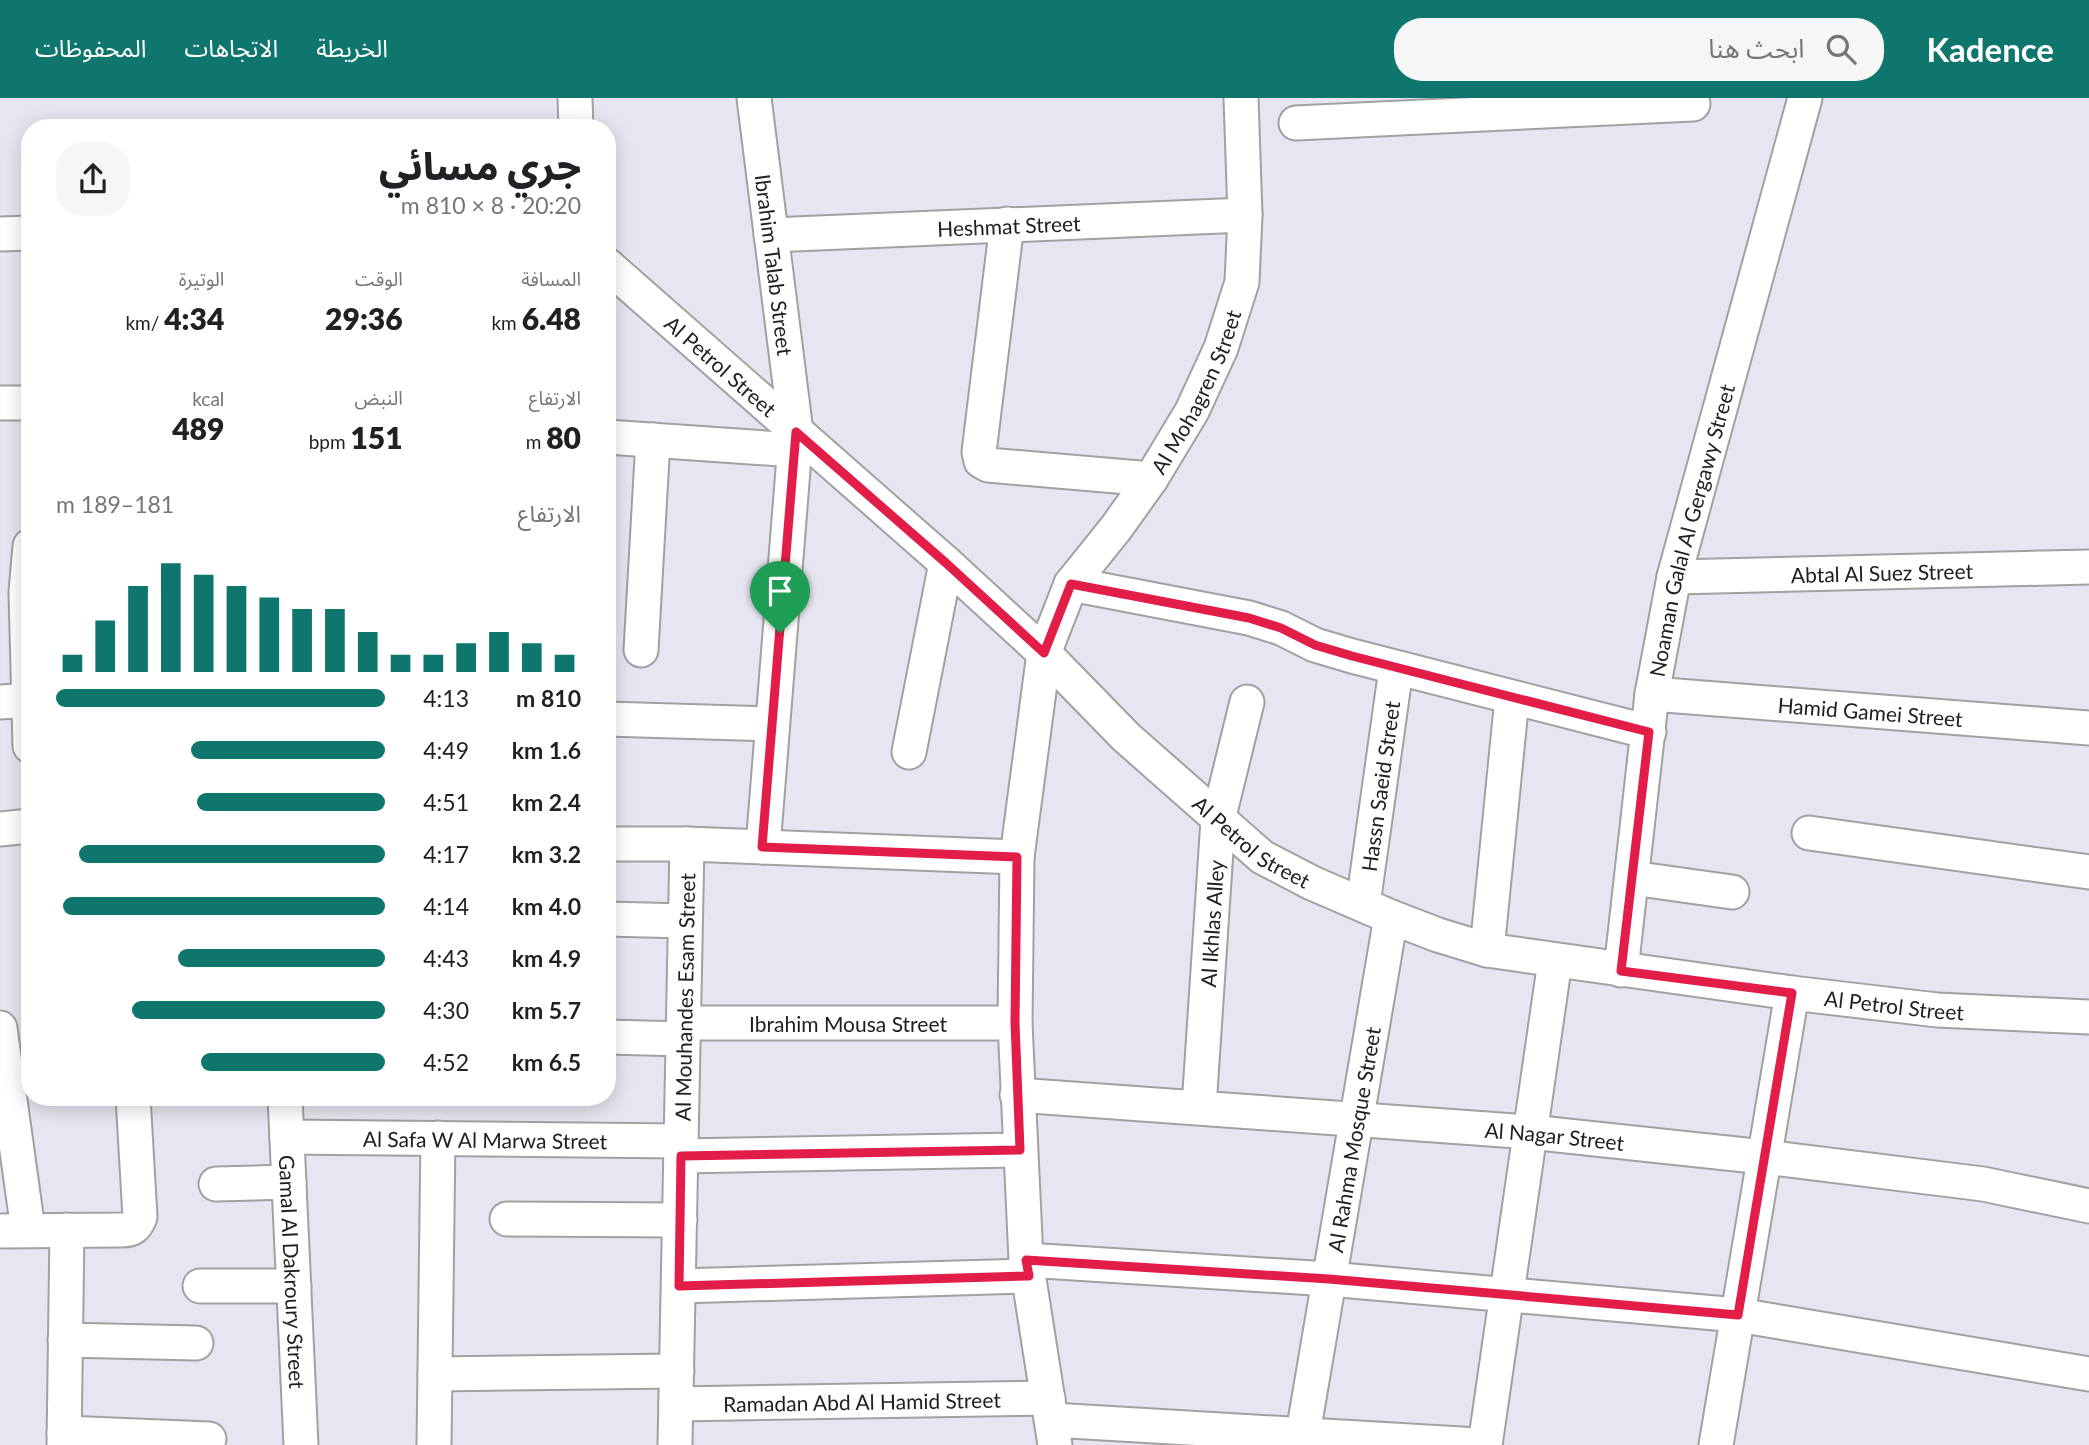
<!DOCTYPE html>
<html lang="ar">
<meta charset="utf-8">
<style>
:root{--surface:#fff;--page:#f6f6f6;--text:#202124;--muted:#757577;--accent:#0f766e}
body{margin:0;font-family:Lato,"Noto Sans Arabic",sans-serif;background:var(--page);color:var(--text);direction:rtl;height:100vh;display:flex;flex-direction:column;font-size:26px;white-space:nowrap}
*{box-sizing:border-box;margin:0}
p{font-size:23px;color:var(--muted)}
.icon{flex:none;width:38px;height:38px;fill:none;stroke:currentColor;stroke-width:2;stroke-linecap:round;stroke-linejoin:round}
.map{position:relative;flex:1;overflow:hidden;direction:ltr}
.sheet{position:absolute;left:21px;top:21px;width:595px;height:987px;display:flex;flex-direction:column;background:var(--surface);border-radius:28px;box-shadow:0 4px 18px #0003;direction:rtl}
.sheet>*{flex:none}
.pin{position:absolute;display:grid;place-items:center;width:60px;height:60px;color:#fff;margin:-72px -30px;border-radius:50% 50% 50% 0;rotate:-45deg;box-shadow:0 0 7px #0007}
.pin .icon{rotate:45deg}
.round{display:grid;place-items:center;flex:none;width:74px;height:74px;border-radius:28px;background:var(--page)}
.overview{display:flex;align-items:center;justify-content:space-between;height:119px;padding:0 35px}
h1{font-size:38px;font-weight:800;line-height:52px}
.stats{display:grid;grid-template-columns:repeat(3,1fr);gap:10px;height:119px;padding:7px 35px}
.stats div{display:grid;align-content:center}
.stats b{font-size:30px;font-weight:800}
.stats small{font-size:19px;font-weight:400}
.stats p{font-size:19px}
.chart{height:196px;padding:14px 35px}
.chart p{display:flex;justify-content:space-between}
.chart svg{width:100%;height:126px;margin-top:7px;stroke:var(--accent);stroke-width:6}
ul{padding:0 35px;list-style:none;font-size:23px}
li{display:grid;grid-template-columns:112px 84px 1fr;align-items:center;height:52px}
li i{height:18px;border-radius:9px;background:var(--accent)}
header{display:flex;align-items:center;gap:42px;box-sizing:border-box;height:98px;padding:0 35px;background:var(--accent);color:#fff}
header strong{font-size:33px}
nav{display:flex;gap:38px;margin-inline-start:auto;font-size:24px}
.search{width:490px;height:63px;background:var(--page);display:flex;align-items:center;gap:18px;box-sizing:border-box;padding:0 24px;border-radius:28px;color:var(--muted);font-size:26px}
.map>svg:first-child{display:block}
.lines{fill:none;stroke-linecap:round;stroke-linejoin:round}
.minor-casing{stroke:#a1a1a1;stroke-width:37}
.minor{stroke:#fff;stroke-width:33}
.route-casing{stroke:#fff;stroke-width:14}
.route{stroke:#e11d48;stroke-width:9}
.labels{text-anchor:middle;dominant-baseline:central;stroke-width:5;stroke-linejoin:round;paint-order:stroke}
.street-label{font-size:21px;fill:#202020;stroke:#fff}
</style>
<header>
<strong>Kadence</strong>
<div class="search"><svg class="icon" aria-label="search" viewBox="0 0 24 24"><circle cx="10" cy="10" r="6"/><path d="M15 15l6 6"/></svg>ابحث هنا</div>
<nav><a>الخريطة</a><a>الاتجاهات</a><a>المحفوظات</a></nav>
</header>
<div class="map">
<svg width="2089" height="1347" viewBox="0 0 2089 1347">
<rect width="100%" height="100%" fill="#e7e5f1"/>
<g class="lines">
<g class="minor-casing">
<g id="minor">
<polyline points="575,0 576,30"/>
<path id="s1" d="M754,0L796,334L763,749"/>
<polyline points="1296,25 1693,6"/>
<polyline points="1007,126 979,354 981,363 988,367 1151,381"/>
<polyline points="0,136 30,135"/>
<path id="s2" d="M771,137L1245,117"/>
<path id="s3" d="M607,167L946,465L1044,555L1126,639L1262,759L1312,785L1391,819L1438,837L1487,852L1792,895L1937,912L2089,919"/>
<polyline points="0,305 30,305"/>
<polyline points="607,339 795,352"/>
<polyline points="30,448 26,494 30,648"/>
<path id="s4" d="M1674,479L2089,469"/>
<polyline points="1071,486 1249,520 1281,530 1315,547 1352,558 1649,634"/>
<polyline points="641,552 653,342"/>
<path id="s5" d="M1652,596L2089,630"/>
<polyline points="0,604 29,602"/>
<polyline points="607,621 772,626"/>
<polyline points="909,654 946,465"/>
<polyline points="0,731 30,728"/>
<polyline points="1809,735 2089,774"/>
<polyline points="607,746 687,746 1017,759"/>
<polyline points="1632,780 1732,794"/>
<path id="s6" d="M1363,806L1396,571"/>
<polyline points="607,821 685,823"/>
<polyline points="1487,852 1512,600"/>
<path id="s7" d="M1621,872L1652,596L1674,479L1805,0"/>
<path id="s8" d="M684,925H1015"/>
<polyline points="0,930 28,1132"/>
<polyline points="607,939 683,941"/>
<path id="s9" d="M1017,997L1530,1034L1764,1059L1983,1086L2089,1108"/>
<path id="s10" d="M285,999L301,1347"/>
<path id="s11" d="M1199,1009L1218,722L1247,604"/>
<path id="s12" d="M287,1039L681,1043"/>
<polyline points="681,1058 1020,1052"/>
<polyline points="216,1086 289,1084"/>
<polyline points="507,1121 680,1122"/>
<path d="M0,1133L122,1132C132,1132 136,1129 140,1119L133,999"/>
<polyline points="1026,1162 1329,1181 1738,1217 2089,1276"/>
<polyline points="200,1188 294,1188"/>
<polyline points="679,1188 1029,1178"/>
<polyline points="65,1242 196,1245"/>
<polyline points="435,1276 677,1273"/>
<path id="s13" d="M676,1306L1048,1300"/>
<polyline points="1052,1322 1478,1347"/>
<polyline points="64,1335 209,1341"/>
<polyline points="64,1347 67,1132"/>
<polyline points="434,1347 438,1040"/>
<path id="s14" d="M675,1347L687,746"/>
<path id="s15" d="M1055,1347L1026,1162L1015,925L1017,759L1044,555L1071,486L1116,430L1151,381L1192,313L1221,250L1242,184L1245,117L1241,0"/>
<path id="s16" d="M1301,1347L1391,819"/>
<polyline points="1485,1347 1555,863"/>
<polyline points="1716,1347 1792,895"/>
</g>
</g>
<use href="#minor" class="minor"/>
</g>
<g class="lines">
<g class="route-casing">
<polygon id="route" points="796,334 946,465 1044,555 1071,486 1249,520 1281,530 1315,547 1352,558 1649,634 1621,873 1792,895 1738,1217 1329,1181 1026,1162 1029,1178 679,1188 681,1058 1020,1052 1015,925 1017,759 762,749"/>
</g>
<use href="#route" class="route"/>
</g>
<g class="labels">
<g class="street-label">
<text stroke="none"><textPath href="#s2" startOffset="238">Heshmat Street</textPath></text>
<text stroke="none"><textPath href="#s1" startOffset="168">Ibrahim Talab Street</textPath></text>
<text stroke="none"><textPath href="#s3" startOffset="152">Al Petrol Street</textPath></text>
<text stroke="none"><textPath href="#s15" startOffset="1101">Al Mohagren Street</textPath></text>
<text stroke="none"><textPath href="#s7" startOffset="446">Noaman Galal Al Gergawy Street</textPath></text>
<text stroke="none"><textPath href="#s4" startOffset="208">Abtal Al Suez Street</textPath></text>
<text stroke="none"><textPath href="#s5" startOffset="219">Hamid Gamei Street</textPath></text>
<text stroke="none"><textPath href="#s6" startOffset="119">Hassn Saeid Street</textPath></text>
<text stroke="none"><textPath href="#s3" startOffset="866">Al Petrol Street</textPath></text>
<text stroke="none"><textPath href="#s11" startOffset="184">Al Ikhlas Alley</textPath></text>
<text stroke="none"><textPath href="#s14" startOffset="448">Al Mouhandes Esam Street</textPath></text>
<text stroke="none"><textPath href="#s3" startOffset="1538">Al Petrol Street</textPath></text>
<text stroke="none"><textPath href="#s8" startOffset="164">Ibrahim Mousa Street</textPath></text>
<text stroke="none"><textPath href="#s9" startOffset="539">Al Nagar Street</textPath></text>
<text stroke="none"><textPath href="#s12" startOffset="198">Al Safa W Al Marwa Street</textPath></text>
<text stroke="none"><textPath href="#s16" startOffset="310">Al Rahma Mosque Street</textPath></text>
<text stroke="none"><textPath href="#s10" startOffset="175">Gamal Al Dakroury Street</textPath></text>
<text stroke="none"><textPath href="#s13" startOffset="186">Ramadan Abd Al Hamid Street</textPath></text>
</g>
</g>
</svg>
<div class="pin" style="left:780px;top:535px;background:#1e9e55"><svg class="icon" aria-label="arrive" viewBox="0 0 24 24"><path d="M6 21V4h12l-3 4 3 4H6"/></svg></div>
<section class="sheet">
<div class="overview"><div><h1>جري مسائي</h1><p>20:20 · 8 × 810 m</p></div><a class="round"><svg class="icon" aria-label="share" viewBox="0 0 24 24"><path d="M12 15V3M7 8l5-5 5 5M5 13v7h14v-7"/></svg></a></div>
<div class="stats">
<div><p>المسافة</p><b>6.48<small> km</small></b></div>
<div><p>الوقت</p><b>29:36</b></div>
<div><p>الوتيرة</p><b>4:34<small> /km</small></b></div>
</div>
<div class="stats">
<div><p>الارتفاع</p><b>80<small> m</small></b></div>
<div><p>النبض</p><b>151<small> bpm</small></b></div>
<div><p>kcal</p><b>489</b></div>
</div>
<div class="chart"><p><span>الارتفاع</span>181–189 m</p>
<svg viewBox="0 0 160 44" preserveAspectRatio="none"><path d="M5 44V38M15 44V26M25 44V14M35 44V6M45 44V10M55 44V14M65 44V18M75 44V22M85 44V22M95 44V30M105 44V38M115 44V38M125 44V34M135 44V30M145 44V34M155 44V38"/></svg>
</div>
<ul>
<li><b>810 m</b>4:13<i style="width:100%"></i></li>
<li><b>1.6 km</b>4:49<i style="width:59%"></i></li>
<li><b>2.4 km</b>4:51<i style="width:57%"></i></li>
<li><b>3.2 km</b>4:17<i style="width:93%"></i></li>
<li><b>4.0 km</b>4:14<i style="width:98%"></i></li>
<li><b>4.9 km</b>4:43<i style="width:63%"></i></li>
<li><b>5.7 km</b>4:30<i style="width:77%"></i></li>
<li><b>6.5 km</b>4:52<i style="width:56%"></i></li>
</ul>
</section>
</div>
